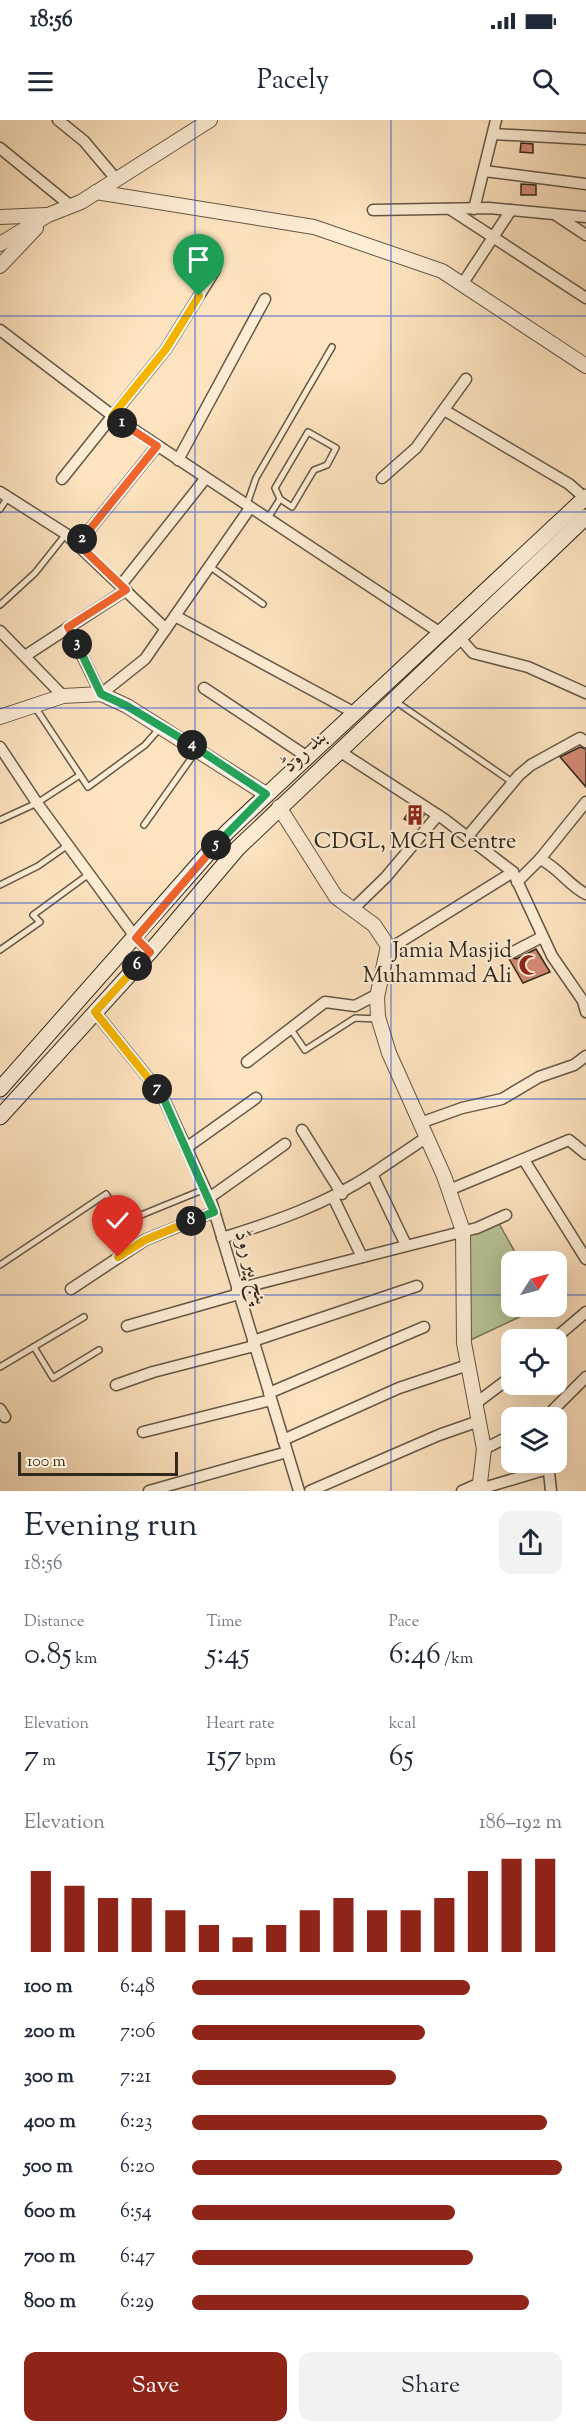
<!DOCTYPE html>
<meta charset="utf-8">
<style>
:root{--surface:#fff;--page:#f2f2f3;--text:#1f2937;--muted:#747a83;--accent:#8f2418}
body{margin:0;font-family:"Sorts Mill Goudy",Amiri,serif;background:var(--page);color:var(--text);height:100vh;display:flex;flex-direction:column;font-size:22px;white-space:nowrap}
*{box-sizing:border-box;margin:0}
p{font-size:20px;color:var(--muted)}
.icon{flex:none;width:33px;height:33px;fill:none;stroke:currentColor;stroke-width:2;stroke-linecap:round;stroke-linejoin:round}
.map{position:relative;height:1371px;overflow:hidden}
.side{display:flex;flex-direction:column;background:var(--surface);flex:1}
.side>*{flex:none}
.needle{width:39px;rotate:54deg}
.tools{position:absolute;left:501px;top:1131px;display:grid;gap:12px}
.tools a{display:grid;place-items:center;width:66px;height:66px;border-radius:12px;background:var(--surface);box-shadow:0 6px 24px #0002;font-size:30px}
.scale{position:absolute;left:18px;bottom:15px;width:160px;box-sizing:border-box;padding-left:6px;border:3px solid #31281e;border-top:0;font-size:16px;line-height:21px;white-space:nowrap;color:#31281e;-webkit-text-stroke:4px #feedd5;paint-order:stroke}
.pin{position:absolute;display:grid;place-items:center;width:51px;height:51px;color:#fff;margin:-62px -26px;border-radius:50% 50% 50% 0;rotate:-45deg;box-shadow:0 0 6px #0007}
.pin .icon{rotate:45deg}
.km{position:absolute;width:30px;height:30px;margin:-15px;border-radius:50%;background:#222;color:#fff;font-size:16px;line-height:30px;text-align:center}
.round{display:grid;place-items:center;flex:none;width:63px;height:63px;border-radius:12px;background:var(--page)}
.headline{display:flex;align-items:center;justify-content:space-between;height:102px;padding:0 24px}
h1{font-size:33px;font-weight:600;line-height:45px}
.stats{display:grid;grid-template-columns:repeat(3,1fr);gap:9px;height:102px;padding:6px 24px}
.stats div{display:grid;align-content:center}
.stats b{font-size:30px;font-weight:600}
.stats small{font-size:16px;font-weight:400}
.stats p{font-size:16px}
.chart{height:168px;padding:12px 24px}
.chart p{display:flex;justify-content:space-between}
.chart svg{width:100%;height:108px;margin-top:6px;stroke:var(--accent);stroke-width:6}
.cta{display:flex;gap:12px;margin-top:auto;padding:12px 24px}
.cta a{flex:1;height:69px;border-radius:12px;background:var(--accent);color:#fff;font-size:24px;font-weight:600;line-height:69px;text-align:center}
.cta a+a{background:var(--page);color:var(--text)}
ul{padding:0 24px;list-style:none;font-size:20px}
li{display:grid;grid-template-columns:96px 72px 1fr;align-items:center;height:45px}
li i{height:15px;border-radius:8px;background:var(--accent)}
.status{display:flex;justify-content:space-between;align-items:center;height:42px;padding:0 30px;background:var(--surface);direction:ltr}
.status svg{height:16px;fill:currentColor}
header{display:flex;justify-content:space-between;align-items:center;height:78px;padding:0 24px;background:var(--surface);font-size:27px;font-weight:600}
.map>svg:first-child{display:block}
.green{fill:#b9c597;stroke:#75765a;stroke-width:1.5}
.building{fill:#d28a73;stroke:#31281e;stroke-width:1.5}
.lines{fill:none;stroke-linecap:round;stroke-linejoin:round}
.service-casing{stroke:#645746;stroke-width:8}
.minor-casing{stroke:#645746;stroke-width:13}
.tertiary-casing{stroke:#645746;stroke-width:16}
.secondary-casing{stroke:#31281e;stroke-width:17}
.service{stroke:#feedd5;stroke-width:5}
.minor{stroke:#feedd5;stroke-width:10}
.tertiary{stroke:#feedd5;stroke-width:14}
.secondary{stroke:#feedd5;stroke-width:15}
.split-1-casing{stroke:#fff;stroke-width:12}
.split-2-casing{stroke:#fff;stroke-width:12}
.split-3-casing{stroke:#fff;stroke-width:12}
.split-4-casing{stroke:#fff;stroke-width:12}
.split-5-casing{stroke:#fff;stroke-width:12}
.split-6-casing{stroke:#fff;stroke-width:12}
.split-7-casing{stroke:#fff;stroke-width:12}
.split-8-casing{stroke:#fff;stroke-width:12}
.split-9-casing{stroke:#fff;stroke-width:12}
.split-1{stroke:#f5b400;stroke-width:8}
.split-2{stroke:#f0652b;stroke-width:8}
.split-3{stroke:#f0652b;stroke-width:8}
.split-4{stroke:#22a559;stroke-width:8}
.split-5{stroke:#22a559;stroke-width:8}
.split-6{stroke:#f0652b;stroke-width:8}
.split-7{stroke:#f5b400;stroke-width:8}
.split-8{stroke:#22a559;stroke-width:8}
.split-9{stroke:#f5b400;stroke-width:8}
.grid{fill:none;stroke:#1d4ed8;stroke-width:1.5;stroke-opacity:0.55}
.labels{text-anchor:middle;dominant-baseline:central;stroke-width:4.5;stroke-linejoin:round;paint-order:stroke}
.street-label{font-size:22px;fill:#31281e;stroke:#feedd5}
.poi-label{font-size:22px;fill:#31281e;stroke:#feedd5}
</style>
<div class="status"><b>18:56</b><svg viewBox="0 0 49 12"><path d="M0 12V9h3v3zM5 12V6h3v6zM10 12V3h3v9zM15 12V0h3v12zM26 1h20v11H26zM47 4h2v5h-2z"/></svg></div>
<header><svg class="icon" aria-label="menu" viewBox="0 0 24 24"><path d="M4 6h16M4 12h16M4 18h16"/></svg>Pacely<svg class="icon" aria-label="search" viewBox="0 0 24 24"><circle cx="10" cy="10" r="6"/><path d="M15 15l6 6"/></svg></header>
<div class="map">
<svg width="586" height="1371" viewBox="0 0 586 1371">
<rect width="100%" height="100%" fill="#fde3bf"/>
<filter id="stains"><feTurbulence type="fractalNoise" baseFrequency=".00333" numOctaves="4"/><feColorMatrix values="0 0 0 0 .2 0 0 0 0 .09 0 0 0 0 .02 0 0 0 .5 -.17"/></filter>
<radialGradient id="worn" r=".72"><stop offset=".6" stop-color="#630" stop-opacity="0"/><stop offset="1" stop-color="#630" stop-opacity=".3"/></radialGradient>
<polygon class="green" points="497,1100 520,1141 512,1142 512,1186 541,1187 464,1223 463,1111"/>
<g class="building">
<polygon points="521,23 533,24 533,33 520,32"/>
<polygon points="521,64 536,65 536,75 521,75"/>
<polygon points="580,627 586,629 586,667 560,637"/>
<polygon points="412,687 424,695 418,706 404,699"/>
<polygon points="536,829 550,852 523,863 508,837 516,839"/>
</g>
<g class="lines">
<g class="service-casing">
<g id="service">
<polyline points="247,384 256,358 332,227"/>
<polyline points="0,389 8,377"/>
<polyline points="268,398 280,379 275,368 308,312 336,328 327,345 314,350 292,387 280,379"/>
<polyline points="209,446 263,484"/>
<polyline points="0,485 35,453 66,414"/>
<polyline points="395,581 512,662"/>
<polyline points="35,587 88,667 145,625 159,609"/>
<polyline points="0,700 37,683 80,655"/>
<polyline points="144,705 197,630"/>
<polyline points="0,765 38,746 68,725"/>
<polyline points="0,830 40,802 33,795 89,754"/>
<polyline points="290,908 305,930 355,898 378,899"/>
<polyline points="0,1145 106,1074 124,1102 205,1069"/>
<polyline points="34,1227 53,1258 99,1230"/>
<polyline points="0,1247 84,1197"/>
</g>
</g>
<g class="minor-casing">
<g id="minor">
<polyline points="58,0 84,21 116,59"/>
<polyline points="493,14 586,19"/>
<polyline points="0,28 71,86"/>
<polyline points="484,51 586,64"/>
<polyline points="450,89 586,178"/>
<polyline points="474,89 496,0"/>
<polyline points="373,90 489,88 586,97"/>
<polyline points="556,95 586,115"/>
<polyline points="463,163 511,90"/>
<polyline points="0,210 113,296 439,512"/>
<polyline points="444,290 569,364 585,378"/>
<polyline points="178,340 265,179"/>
<polyline points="382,358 416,328 466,259"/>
<polyline points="62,359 166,229 215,150"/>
<polyline points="0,372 66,414 166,509"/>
<polyline points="78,424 157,326"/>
<polyline points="121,465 205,359"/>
<polyline points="175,496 353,592"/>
<polyline points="68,507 101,574 145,539 250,388"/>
<polyline points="0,511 63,576"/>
<polyline points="459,517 473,533 528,547 586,573"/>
<polyline points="25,536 126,470"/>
<polyline points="204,568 306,636"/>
<polyline points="0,627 37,683 136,818 150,832"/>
<polyline points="339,631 444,699 513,752 552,836 583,881 586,892"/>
<polyline points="468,716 519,655 531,645 580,618 586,622"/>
<polyline points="540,739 586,682"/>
<path d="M517,762L540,739C559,748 568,765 586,774"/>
<polyline points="352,790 386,757 438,695"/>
<polyline points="389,829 513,752"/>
<polyline points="513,832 542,817"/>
<polyline points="95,892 162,975 212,1084 299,1371"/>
<polyline points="247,942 325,882 355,886 378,874"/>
<polyline points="420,1003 462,988 502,979 539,957 574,945 586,936"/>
<polyline points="302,1010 342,1074"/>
<polyline points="186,1028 256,978"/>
<polyline points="524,1040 586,1139"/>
<polyline points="372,1054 427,1017"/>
<polyline points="449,1070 569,1020 586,1034"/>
<polyline points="333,1077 362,1137"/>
<polyline points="209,1078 285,1024"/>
<path d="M222,1118C274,1102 326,1084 372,1054L406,1125"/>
<polyline points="71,1169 145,1120 214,1092"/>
<polyline points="237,1169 477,1108 506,1095"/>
<polyline points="127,1206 239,1174"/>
<polyline points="553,1220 586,1192"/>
<polyline points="253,1221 417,1166"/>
<polyline points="116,1265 153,1252 254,1226"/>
<polyline points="269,1273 424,1207"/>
<polyline points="475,1284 512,1256"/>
<polyline points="0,1289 5,1297"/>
<polyline points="545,1298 586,1257"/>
<polyline points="143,1312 271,1280"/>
<polyline points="283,1320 399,1268 468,1245"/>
<polyline points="484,1329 512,1315"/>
<polyline points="480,1369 544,1350 549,1352 551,1371"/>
<polyline points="149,1371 287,1332"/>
<polyline points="310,1371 439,1315 479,1301"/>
<polyline points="462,1371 480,1363"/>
</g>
</g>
<g class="tertiary-casing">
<g id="tertiary">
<polyline points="96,72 314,107 442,151 586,246"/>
<polyline points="0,97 46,95"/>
<polyline points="0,124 48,95 81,82 210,0"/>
<polyline points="0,146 36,108"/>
<polyline points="0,597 63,576 101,574 127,586 266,674"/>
<polyline points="279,687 336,777 374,805 388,826 377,877 378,897 389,933 444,1056 463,1111 464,1223 484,1329 479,1371"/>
</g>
</g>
<g class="secondary-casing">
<g id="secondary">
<polyline points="0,969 227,712 586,377"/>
<polyline points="0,997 150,832 238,728 586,397"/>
</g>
</g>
<use href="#service" class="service"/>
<use href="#minor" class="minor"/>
<use href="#tertiary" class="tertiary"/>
<use href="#secondary" class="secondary"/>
</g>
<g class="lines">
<g class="split-1-casing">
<polyline id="split-1" points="122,303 112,296 166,229 199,176"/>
</g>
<g class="split-2-casing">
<polyline id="split-2" points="82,419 157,326 122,303"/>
</g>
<g class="split-3-casing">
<polyline id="split-3" points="77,524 68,507 126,470 78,424 82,419"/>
</g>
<g class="split-4-casing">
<polyline id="split-4" points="77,524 101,574 127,586 192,625"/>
</g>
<g class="split-5-casing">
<polyline id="split-5" points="192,625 266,674 216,725"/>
</g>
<g class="split-6-casing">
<polyline id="split-6" points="137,846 150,832 136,818 216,725"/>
</g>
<g class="split-7-casing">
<polyline id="split-7" points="137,846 95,892 157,969"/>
</g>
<g class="split-8-casing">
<polyline id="split-8" points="157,969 162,975 214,1092 191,1101"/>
</g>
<g class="split-9-casing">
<polyline id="split-9" points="118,1137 145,1120 191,1101"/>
</g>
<use href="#split-1" class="split-1"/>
<use href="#split-2" class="split-2"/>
<use href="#split-3" class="split-3"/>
<use href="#split-4" class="split-4"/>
<use href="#split-5" class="split-5"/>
<use href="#split-6" class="split-6"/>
<use href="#split-7" class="split-7"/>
<use href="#split-8" class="split-8"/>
<use href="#split-9" class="split-9"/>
</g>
<path class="grid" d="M195,0V1371M391,0V1371M0,196H586M0,392H586M0,588H586M0,783H586M0,979H586M0,1175H512M556,1175H586"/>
<defs>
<g id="building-bare" transform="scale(1.62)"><path d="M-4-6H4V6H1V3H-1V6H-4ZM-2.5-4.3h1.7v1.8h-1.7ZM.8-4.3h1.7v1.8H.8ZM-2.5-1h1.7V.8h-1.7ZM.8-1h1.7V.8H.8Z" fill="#8f2418" stroke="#feedd5" stroke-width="2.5" paint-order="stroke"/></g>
<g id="mosque-bare" transform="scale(1.62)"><path d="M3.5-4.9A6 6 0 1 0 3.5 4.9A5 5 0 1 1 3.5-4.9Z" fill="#8f2418" stroke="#feedd5" stroke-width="2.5" paint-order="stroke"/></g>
</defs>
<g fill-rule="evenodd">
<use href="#building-bare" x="415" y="695"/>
<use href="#mosque-bare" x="529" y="845"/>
</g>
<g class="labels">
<g class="street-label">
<text transform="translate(305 632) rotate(-43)">بند روڈ</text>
<text transform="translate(251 1148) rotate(73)">پنج پیر روڈ</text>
</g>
<g class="poi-label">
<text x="415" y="723">CDGL, MCH Centre</text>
<text x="512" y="832" text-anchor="end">Jamia Masjid<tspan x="512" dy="25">Muhammad Ali</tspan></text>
</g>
</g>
<rect width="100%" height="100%" filter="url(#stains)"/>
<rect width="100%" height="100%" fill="url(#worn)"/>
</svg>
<div class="tools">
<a><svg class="needle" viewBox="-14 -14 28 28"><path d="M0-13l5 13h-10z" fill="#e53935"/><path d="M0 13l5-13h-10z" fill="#747a83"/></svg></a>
<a><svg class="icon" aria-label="locate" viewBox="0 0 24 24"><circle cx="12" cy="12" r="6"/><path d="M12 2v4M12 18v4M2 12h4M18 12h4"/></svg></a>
<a><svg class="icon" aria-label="layers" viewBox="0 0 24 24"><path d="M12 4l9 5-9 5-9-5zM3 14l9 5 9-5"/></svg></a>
</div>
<div class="scale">100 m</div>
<div class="pin" style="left:199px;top:176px;background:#1e9e55"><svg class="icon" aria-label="arrive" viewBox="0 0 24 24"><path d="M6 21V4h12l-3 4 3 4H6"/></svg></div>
<div class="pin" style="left:118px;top:1137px;background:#d93025"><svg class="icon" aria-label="check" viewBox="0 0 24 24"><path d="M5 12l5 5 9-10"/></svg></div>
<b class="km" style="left:122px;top:303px">1</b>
<b class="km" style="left:82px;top:419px">2</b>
<b class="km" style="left:77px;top:524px">3</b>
<b class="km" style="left:192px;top:625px">4</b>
<b class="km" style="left:216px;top:725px">5</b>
<b class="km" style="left:137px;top:846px">6</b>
<b class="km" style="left:157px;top:969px">7</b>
<b class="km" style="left:191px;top:1101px">8</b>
</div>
<section class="side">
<div class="headline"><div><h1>Evening run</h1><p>18:56</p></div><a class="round"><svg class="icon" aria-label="share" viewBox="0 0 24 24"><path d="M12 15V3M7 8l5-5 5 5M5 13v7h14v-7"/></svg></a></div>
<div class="stats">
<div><p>Distance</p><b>0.85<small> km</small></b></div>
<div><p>Time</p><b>5:45</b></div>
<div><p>Pace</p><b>6:46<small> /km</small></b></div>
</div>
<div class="stats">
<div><p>Elevation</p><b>7<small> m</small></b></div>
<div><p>Heart rate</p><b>157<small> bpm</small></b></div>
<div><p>kcal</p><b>65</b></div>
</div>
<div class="chart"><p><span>Elevation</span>186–192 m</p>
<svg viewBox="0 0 160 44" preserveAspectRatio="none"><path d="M5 44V11M15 44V17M25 44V22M35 44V22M45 44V27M55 44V33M65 44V38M75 44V33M85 44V27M95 44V22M105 44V27M115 44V27M125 44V22M135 44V11M145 44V6M155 44V6"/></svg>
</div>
<ul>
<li><b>100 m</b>6:48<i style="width:75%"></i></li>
<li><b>200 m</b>7:06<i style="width:63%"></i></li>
<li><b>300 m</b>7:21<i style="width:55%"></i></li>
<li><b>400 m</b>6:23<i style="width:96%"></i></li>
<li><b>500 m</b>6:20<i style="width:100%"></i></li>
<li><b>600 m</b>6:54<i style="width:71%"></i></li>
<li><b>700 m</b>6:47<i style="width:76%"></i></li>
<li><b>800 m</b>6:29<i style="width:91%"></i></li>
</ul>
<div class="cta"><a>Save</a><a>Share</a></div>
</section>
